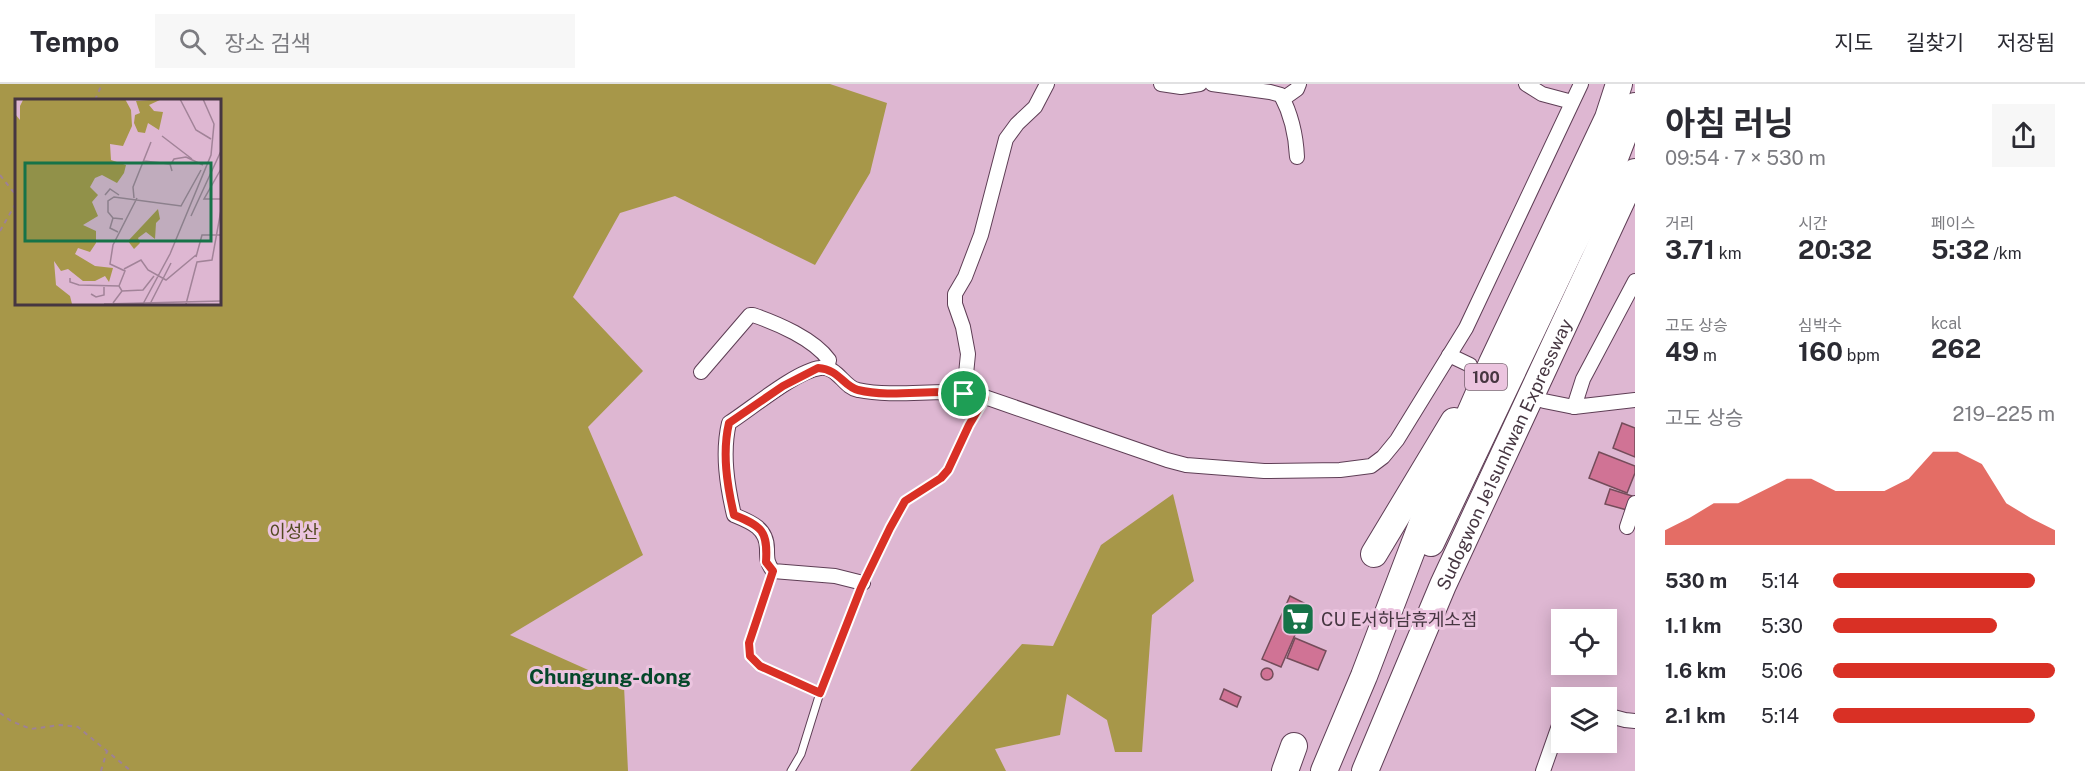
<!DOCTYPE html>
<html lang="ko">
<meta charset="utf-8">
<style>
:root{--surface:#fff;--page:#f7f7f7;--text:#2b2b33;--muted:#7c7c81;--line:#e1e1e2;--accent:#d93025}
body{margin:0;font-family:"Public Sans","Noto Sans KR",sans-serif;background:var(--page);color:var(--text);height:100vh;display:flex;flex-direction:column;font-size:22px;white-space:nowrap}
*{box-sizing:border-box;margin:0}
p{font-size:20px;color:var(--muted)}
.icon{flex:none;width:33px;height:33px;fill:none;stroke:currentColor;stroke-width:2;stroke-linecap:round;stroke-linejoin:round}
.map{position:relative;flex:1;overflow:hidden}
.side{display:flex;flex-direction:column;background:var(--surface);width:450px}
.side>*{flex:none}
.buttons{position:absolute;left:1551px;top:525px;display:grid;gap:12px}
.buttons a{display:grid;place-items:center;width:66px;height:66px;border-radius:0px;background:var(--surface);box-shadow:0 3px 15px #0003;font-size:30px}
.pin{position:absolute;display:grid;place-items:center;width:51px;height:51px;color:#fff;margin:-26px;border:3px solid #fff;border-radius:50%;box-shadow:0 2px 6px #0007}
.round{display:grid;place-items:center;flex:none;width:63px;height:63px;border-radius:0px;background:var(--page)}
.overview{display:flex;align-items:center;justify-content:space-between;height:102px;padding:0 30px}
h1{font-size:33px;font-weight:700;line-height:45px}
.metrics{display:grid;grid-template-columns:repeat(3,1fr);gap:9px;height:102px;padding:6px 30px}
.metrics div{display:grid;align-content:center}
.metrics b{font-size:26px;font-weight:700}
.metrics small{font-size:16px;font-weight:400}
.metrics p{font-size:16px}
.chart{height:168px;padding:12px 30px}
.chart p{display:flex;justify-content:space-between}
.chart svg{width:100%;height:108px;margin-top:6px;fill:var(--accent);opacity:.7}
ul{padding:0 30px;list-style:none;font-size:20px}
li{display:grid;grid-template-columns:96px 72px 1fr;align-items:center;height:45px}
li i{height:15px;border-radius:8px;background:var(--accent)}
header{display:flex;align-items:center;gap:36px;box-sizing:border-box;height:84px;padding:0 30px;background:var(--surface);border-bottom:2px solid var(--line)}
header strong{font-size:28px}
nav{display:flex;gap:33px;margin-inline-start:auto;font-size:21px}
.search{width:420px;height:54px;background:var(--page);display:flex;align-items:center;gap:15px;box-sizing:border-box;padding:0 21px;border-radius:0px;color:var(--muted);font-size:22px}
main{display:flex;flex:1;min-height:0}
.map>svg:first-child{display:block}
.green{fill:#a79749;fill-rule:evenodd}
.building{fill:#d07395;stroke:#744c5a;stroke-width:1.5}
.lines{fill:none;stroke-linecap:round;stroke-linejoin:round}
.service-casing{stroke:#5e3e55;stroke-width:9}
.minor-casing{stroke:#5e3e55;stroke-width:16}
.motorway-casing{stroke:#5e3e55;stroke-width:28}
.path{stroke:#9e8195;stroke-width:2;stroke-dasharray:4.5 4.5;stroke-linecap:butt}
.service{stroke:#fff;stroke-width:7}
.minor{stroke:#fff;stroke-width:14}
.motorway{stroke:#fff;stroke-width:26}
.route-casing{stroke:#fff;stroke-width:12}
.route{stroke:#d93025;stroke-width:8}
.labels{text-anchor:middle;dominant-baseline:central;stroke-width:6;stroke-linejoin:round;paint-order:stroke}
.shield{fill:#ebc4df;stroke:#786170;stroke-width:1.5}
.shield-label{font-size:16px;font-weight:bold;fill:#463641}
.street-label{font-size:18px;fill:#463641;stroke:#ebc4df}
.park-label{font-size:18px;fill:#524920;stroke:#ebc4df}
.poi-label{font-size:18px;fill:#463641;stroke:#ebc4df;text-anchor:start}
.quarter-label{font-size:21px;font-weight:bold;fill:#05472a;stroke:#ebc4df}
.inset-road{fill:none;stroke:#a18398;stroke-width:1.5}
.view{fill:#167348;fill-opacity:0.15;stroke:#167348;stroke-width:3}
.inset-edge{fill:none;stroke:#463641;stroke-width:3}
</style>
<header>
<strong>Tempo</strong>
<div class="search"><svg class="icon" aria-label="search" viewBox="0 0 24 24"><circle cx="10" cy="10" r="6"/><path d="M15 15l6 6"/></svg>장소 검색</div>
<nav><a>지도</a><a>길찾기</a><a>저장됨</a></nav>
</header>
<main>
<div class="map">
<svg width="1635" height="687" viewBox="0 0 1635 687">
<rect width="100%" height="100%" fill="#deb7d2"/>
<g class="green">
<path d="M0,0H830L887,19L870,89L815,181L675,112L620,129L573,213L643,287L588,343L643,471L510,551L624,602L628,687H0ZM16,16H219V219H16Z"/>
<polygon points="1173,410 1194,497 1152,531 1142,668 1115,668 1107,636 1067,610 1060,651 995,665 1006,687 910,687 1022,560 1053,562 1101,461"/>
</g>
<g class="building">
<polygon points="1622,339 1635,344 1635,373 1613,364"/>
<polygon points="1599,368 1635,382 1635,389 1627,409 1589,394"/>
<polygon points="1610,405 1632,412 1627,426 1605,420"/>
<polygon points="1290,512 1308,521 1281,583 1262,575"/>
<polygon points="1295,554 1326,567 1318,586 1287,574"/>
<circle cx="1267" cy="590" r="6"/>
<polygon points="1224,605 1241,613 1237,623 1220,615"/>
</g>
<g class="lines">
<g class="service-casing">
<g id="service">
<polyline points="773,487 749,559 750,572 760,582 820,609"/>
<polyline points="791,687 801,670 819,612 861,504 890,444 905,417 941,394 948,386 969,341 985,313"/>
</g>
</g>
<g class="minor-casing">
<g id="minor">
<polyline points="1161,0 1181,3 1200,0"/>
<path d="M1212,0L1270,8L1281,11C1291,30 1296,51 1297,73"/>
<polyline points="1526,0 1542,10 1572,18"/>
<polyline points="1283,15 1297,5 1299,0"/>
<polyline points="1635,197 1583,295 1574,323 1635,316"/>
<polyline points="1449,271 1470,281"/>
<path d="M701,288L750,231H753C777,239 814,255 829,276L827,284"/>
<polyline points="964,310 968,270 963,243 955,220 955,210 965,193 981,151 1006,55 1017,40 1035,23 1047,0"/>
<polyline points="1544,317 1574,323"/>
<polyline points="1627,443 1635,419"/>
<path d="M863,499L835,492L773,487C767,479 767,475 767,465C767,444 751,438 734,431C727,401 722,369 729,339C751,325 796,287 820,284C837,281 844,304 858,306C887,312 917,308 946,308C957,309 968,310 979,311L1167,376L1186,381L1264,387L1340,386L1371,382L1383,373L1397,356L1466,244L1581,0"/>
<polyline points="1606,631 1625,636 1635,637"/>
<polyline points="1543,687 1562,633"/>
</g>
</g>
<g class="motorway-casing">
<g id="motorway">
<polyline points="1431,459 1571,164 1608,92 1635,22"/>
<polyline points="1374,470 1454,337"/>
<polyline points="1285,687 1294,662"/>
<polyline points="1324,687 1364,592 1425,432 1492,279 1608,34 1619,0"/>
<path id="s1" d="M1365,687L1443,501L1635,88"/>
</g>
</g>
<g class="path">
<polyline points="95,16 102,0"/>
<polyline points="0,91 16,111"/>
<polyline points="0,147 16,119"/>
<polyline points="0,629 11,637 31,645 60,641 78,643 131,687"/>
<polyline points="101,687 107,667"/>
</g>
<use href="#service" class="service"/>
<use href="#minor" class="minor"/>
<use href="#motorway" class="motorway"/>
</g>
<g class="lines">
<g class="route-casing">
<path id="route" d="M818,284C839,285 844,303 858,306C899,316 945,300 985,314L969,341L948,386L941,394L905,417L890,444L861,504L820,609L760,582L750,572L749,559L773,487L766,478C768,447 762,442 734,431C727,401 722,369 729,339L783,302Z"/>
</g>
<use href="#route" class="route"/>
</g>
<defs>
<g id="supermarket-square" transform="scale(1.725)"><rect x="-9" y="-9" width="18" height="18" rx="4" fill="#167348" stroke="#ebc4df"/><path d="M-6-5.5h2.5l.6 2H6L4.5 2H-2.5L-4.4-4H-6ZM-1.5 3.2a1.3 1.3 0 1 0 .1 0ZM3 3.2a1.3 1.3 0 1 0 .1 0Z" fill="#fff"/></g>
</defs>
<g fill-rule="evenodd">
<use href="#supermarket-square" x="1298" y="535"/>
</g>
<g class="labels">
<rect class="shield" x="1465" y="280" width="42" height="26" rx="4.5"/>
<g class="shield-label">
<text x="1486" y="293">100</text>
</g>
<g class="street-label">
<text stroke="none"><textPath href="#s1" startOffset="346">Sudogwon Je1sunhwan Expressway</textPath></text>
</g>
<g class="park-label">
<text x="294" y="447">이성산</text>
</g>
<g class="poi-label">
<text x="1321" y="535">CU E서하남휴게소점</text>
</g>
<g class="quarter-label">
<text x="610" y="592">Chungung-dong</text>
</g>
</g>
<g transform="translate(15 15)">
<rect width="206" height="206" fill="#deb7d2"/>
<path d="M15,0H110L116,11L117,27L108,47L95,45L96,61L111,66L109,74L102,84L87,76L80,79L75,88L83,96L77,103L83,117L68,126L81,132V144L75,153L63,149L60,155L80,167L98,169L94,183L90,177L80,182H68L53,170L46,172L39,162L41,186L55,197L57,205H0V15L5,21V7L8,1ZM147,0L134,6L139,12L148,13L144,31L133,24L130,34L123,33L119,24L120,16L125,14L121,2ZM143,110L145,120L141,124L140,140L131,133L123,139L125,144L119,150L113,142Z" fill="#a79749"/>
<path class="inset-road" d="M165,0L181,31L196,40M147,37L177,60M129,62L155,65L157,72M156,65L159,60L171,58L188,66M206,70L189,100H206M90,96L95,90L104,96M119,99L118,88L136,43M176,117L206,52M98,119L95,129L103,133M108,120L98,119L93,113V102L99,98L166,107L186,71M181,158L187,136H206M109,170L126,161L133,171L151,181L181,156M55,179V183L64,186L104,187L107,192L98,204M104,187L110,172L95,165L98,146L122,99M107,192L128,191L139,177M76,195L81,198L89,196V188M89,205L206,202M128,205L155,155L196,56L199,25L188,0M135,205L156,164M171,205L182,163L197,161L206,111"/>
<path class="view" d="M10,64H196V142H10Z"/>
<rect width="206" height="206" class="inset-edge"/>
</g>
</svg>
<div class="buttons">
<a><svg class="icon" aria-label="locate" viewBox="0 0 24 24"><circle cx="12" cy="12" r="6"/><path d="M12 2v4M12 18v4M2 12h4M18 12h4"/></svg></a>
<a><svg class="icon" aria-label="layers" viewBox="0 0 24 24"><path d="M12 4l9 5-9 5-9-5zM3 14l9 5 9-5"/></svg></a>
</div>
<div class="pin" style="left:964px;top:310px;background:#1e9e55"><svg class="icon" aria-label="arrive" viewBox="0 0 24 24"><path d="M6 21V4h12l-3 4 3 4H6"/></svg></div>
</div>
<section class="side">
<div class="overview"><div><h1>아침 러닝</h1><p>09:54 · 7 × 530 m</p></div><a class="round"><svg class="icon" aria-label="share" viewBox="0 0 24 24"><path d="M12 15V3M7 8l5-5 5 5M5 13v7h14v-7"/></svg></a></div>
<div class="metrics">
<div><p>거리</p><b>3.71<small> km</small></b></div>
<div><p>시간</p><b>20:32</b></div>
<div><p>페이스</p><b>5:32<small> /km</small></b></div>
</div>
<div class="metrics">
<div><p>고도 상승</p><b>49<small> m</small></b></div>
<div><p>심박수</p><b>160<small> bpm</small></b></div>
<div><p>kcal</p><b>262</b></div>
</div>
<div class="chart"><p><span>고도 상승</span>219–225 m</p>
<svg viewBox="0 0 160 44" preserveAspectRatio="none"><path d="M0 44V38L10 33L20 27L30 27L40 22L50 17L60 17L70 22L80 22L90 22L100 17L110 6L120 6L130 11L140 27L150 33L160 38V44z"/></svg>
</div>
<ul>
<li><b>530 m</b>5:14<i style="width:91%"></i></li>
<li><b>1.1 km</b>5:30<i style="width:74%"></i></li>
<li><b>1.6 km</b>5:06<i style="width:100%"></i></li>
<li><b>2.1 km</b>5:14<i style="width:91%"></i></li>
</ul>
</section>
</main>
